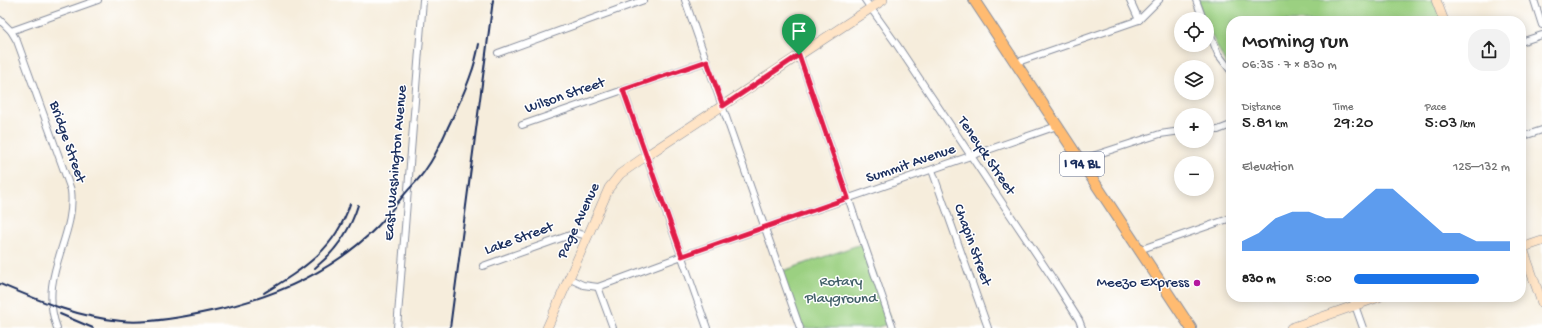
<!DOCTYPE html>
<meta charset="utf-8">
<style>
:root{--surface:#fff;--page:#f2f2f2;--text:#222;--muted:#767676;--accent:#1a73e8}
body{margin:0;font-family:"Gochi Hand",sans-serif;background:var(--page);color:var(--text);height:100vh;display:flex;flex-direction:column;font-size:15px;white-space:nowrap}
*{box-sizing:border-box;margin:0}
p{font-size:13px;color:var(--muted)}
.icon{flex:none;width:22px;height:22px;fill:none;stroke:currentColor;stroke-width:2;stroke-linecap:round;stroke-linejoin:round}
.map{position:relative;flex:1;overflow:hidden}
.panel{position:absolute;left:1226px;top:16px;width:300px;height:286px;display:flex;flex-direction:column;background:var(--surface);border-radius:16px;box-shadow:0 2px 10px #0003}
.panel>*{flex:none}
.fabs{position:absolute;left:1174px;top:12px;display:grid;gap:8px}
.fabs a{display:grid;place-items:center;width:40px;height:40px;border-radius:50%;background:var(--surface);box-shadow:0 2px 10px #0003;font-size:20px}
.pin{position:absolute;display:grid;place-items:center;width:34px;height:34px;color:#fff;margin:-41px -17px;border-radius:50% 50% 50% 0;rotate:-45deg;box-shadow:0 0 4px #0007}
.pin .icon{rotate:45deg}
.round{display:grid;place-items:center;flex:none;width:42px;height:42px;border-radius:16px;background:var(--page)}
.head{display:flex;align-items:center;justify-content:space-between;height:68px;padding:0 16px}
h1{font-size:22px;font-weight:600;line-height:30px}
.metrics{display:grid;grid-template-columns:repeat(3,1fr);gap:6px;height:68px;padding:4px 16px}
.metrics div{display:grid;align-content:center}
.metrics b{font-size:17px;font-weight:600}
.metrics small{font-size:11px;font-weight:400}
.metrics p{font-size:11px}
.chart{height:112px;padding:8px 16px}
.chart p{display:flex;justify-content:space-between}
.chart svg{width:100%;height:72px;margin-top:4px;fill:var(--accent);opacity:.7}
ul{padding:0 16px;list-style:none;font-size:13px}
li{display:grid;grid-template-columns:64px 48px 1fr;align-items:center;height:30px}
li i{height:10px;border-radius:5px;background:var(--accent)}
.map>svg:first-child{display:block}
.green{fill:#9bd081;stroke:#5b8070}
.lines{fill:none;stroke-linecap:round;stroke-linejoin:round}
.street-casing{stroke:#888e9d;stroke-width:8}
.secondary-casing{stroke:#888e9d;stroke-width:10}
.primary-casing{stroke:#888e9d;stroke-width:12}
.street{stroke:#fff;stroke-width:6}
.secondary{stroke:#ffe4c6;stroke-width:9}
.primary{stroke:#ffbb71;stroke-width:10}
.rail{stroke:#1b2f5e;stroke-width:2}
.route-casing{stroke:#fff;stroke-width:8}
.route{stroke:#e11d48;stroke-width:5}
.poi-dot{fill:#b5179e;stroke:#fff;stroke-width:1.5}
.labels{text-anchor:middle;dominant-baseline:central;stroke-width:3;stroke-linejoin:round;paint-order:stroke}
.shield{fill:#fff;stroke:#5f6d8e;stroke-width:1}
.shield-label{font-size:14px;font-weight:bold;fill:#1b2f5e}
.street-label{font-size:15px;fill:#1b2f5e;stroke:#fff}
.park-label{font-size:15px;fill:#415f68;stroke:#fff}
.poi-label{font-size:15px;fill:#1b2f5e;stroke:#fff;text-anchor:end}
</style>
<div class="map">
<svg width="1542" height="328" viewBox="0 0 1542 328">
<rect width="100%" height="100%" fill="#fff"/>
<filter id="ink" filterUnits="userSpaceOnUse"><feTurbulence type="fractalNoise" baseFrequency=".025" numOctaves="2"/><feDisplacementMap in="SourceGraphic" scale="8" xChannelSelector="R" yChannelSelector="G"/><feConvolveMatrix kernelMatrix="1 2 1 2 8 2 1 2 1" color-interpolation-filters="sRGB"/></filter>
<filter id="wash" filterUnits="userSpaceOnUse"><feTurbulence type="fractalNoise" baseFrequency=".012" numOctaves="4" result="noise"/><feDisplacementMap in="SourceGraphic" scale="16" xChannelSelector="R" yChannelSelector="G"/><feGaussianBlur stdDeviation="0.9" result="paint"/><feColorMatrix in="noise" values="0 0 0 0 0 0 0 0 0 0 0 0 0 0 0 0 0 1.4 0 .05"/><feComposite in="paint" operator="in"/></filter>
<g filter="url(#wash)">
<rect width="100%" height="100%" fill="#f6eddc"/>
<g class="green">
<polygon points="1197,0 1436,0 1444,21 1231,21 1231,70 1228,68 1207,26 1207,19 1204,19"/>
<polygon points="864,243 891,323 875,328 800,328 780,272"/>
</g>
</g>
<g filter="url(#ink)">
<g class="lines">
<g class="street-casing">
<g id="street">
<polyline points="685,0 800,328"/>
<polyline points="865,0 897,45 1057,285 1079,320 1082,328"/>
<polyline points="1130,0 1139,20"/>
<polyline points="1196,0 1203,19"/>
<polyline points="1534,0 1542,25"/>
<path d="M0,20L11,31L17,41L71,190C77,238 37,275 57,328"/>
<polyline points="1207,27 1218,54 1231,71"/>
<polyline points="11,31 98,0"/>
<polyline points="1521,42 1542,35"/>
<polyline points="498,53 644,0"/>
<polyline points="799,55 893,328"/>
<polyline points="1015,63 1139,20 1159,0"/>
<polyline points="623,90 707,328"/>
<polyline points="522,125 707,61"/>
<polyline points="1207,130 1218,130 1231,125"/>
<polyline points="1521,137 1542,130"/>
<polyline points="1080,160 1160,134 1181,131"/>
<polyline points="932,170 988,328"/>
<polyline points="1139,250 1231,218"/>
<polyline points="483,266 570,235 576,233 588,236"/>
<polyline points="568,278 583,285 598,287 682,256 1057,126"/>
<polyline points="598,287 613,328"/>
<polyline points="1352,297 1363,328"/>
<polyline points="397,328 423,0"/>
</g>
</g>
<g class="secondary-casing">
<g id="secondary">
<polyline points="1436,0 1444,21"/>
<polyline points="1521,243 1542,303"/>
<polyline points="1521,248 1542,241"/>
<polyline points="547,328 609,188 620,174 646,156 883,0"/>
<polyline points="1291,328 1379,297"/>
</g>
</g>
<g class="primary-casing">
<polyline id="primary" points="974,0 1191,328"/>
</g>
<use href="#street" class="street"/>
<use href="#secondary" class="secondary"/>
<use href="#primary" class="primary"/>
<g class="rail">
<path d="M315,268C336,251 350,231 358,205"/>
<path d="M0,284C40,301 77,317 121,321C149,324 184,317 211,311C272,298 333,272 378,226C387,217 395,205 404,195C411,186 420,179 426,169C436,156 442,140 449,125C457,108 465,92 471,74C475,64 477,54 479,44"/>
<path d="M264,293C303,269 335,250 350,204"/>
<polyline points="60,314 93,328"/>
<polyline points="450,328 493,0"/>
</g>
</g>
</g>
<g class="lines" filter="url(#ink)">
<g class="route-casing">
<polygon id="route" points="799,55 848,198 682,256 623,90 707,61 723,106"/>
</g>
<use href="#route" class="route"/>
</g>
<circle class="poi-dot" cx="1197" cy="283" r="4"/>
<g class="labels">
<rect class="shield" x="1060" y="152" width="44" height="24" rx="3"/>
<g class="shield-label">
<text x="1082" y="164">I 94 BL</text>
</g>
<g class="street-label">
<text transform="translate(565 96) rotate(-19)">Wilson Street</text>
<text transform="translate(67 142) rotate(71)">Bridge Street</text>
<text transform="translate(986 156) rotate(56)">Teneyck Street</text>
<text transform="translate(396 163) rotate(-85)">East Washington Avenue</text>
<text transform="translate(911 164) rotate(-19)">Summit Avenue</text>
<text transform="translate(579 221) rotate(-65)">Page Avenue</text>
<text transform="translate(519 239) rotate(-20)">Lake Street</text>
<text transform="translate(972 245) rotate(70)">Chapin Street</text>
</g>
<g class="park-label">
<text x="841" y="282">Rotary<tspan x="841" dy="17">Playground</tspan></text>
</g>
<g class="poi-label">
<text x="1189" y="283">Meezo Express</text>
</g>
</g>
</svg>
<div class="fabs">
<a><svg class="icon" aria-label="locate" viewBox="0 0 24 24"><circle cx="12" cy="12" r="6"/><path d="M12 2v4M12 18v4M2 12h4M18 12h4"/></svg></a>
<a><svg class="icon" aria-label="layers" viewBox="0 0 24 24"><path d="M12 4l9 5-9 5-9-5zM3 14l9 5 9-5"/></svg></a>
<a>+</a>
<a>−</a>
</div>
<div class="pin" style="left:799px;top:55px;background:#1e9e55"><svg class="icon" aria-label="arrive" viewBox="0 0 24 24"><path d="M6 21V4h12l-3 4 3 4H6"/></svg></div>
<section class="panel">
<div class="head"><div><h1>Morning run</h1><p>06:35 · 7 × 830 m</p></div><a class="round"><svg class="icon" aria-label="share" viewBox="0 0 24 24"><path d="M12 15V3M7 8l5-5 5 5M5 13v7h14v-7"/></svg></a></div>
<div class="metrics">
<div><p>Distance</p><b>5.81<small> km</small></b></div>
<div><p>Time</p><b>29:20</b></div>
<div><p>Pace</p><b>5:03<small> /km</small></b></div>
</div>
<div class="chart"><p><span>Elevation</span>125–132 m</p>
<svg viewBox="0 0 160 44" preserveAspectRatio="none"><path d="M0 44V38L10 33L20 24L30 20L40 20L50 24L60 24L70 15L80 6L90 6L100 15L110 24L120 33L130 33L140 38L150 38L160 38V44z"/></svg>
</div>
<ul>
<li><b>830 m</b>5:00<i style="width:80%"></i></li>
</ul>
</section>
</div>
